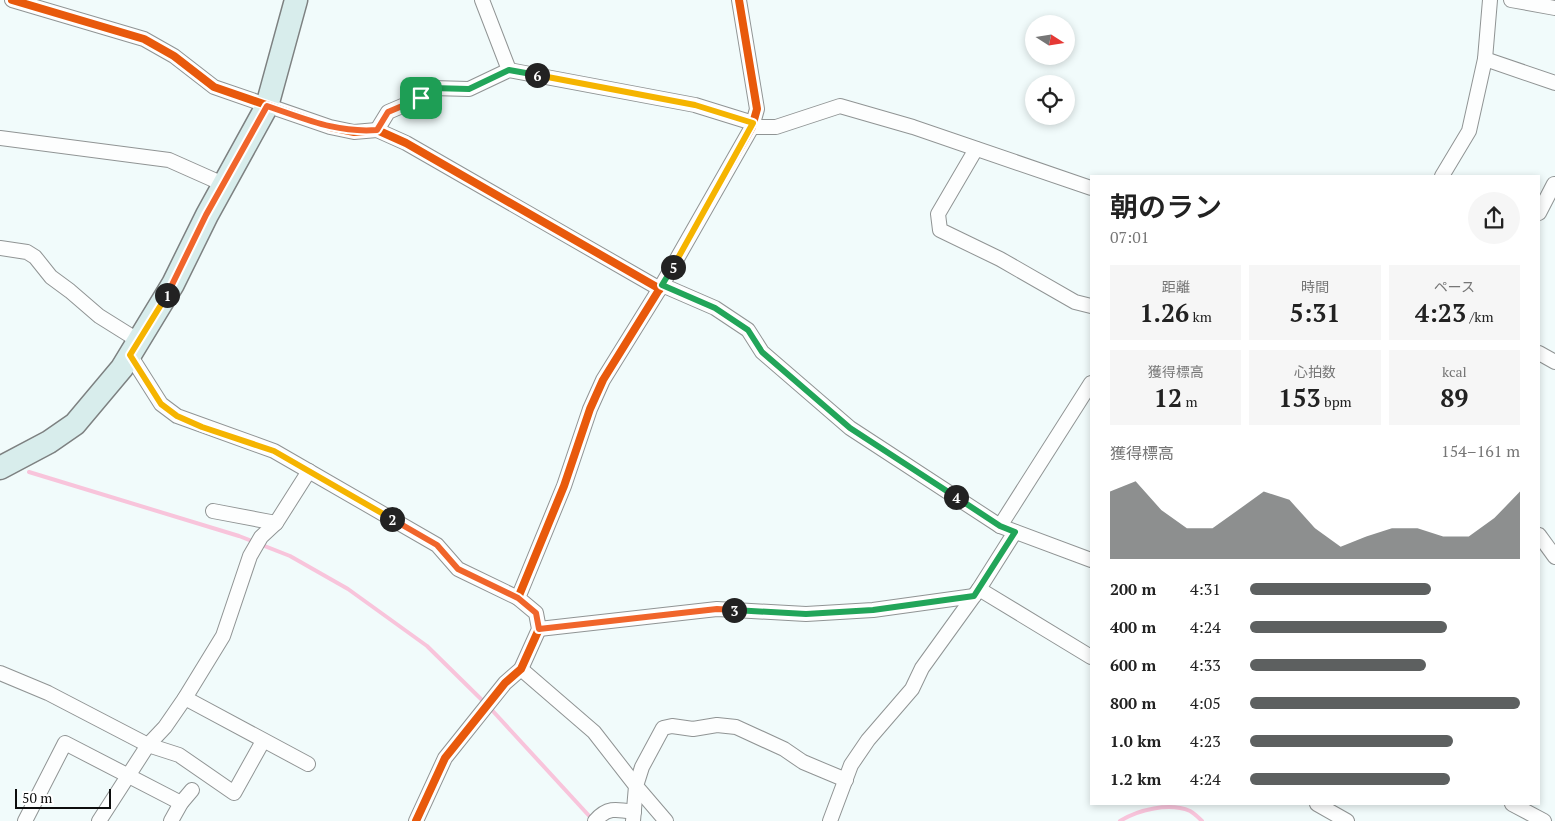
<!DOCTYPE html>
<html lang="ja">
<meta charset="utf-8">
<style>
:root{--surface:#fff;--page:#f6f6f6;--text:#222;--muted:#767676;--accent:#5d6060}
body{margin:0;font-family:"PT Serif","Noto Sans JP",serif;background:var(--page);color:var(--text);height:100vh;display:flex;flex-direction:column;font-size:19px;white-space:nowrap}
*{box-sizing:border-box;margin:0}
p{font-size:16px;color:var(--muted)}
.icon{flex:none;width:28px;height:28px;fill:none;stroke:currentColor;stroke-width:2;stroke-linecap:round;stroke-linejoin:round}
.map{position:relative;flex:1;overflow:hidden}
.drawer{position:absolute;left:1090px;top:175px;width:450px;height:630px;display:flex;flex-direction:column;background:var(--surface);border-radius:0px;box-shadow:0 2px 8px #0003}
.drawer>*{flex:none}
.needle{width:32px;rotate:102deg}
.controls{position:absolute;left:1025px;top:15px;display:grid;gap:10px}
.controls a{display:grid;place-items:center;width:50px;height:50px;border-radius:50%;background:var(--surface);box-shadow:0 2px 8px #0003;font-size:25px}
.scale{position:absolute;left:15px;bottom:12px;width:96px;box-sizing:border-box;padding-left:5px;border:2px solid #0d0d0d;border-top:0;font-size:14px;line-height:18px;white-space:nowrap;color:#0d0d0d;-webkit-text-stroke:4px #fff;paint-order:stroke}
.pin{position:absolute;display:grid;place-items:center;width:42px;height:42px;color:#fff;margin:-21px;border-radius:10px;box-shadow:0 2px 8px #0006}
.km{position:absolute;width:25px;height:25px;margin:-12px;border-radius:50%;background:#222;color:#fff;font-size:14px;line-height:25px;text-align:center}
.round{display:grid;place-items:center;flex:none;width:52px;height:52px;border-radius:26px;background:var(--page)}
.summary{display:flex;align-items:center;justify-content:space-between;height:85px;padding:0 20px}
h1{font-size:28px;font-weight:600;line-height:38px}
.metrics{display:grid;grid-template-columns:repeat(3,1fr);gap:8px;height:85px;padding:5px 20px}
.metrics div{display:grid;align-content:center;border-radius:0px;background:var(--page);text-align:center}
.metrics b{font-size:25px;font-weight:600}
.metrics small{font-size:14px;font-weight:400}
.metrics p{font-size:14px}
.chart{height:140px;padding:10px 20px}
.chart p{display:flex;justify-content:space-between}
.chart svg{width:100%;height:90px;margin-top:5px;fill:var(--accent);opacity:.7}
ul{padding:0 20px;list-style:none;font-size:16px}
li{display:grid;grid-template-columns:80px 60px 1fr;align-items:center;height:38px}
li i{height:12px;border-radius:6px;background:var(--accent)}
.map>svg:first-child{display:block}
.lines{fill:none;stroke-linecap:round;stroke-linejoin:round}
.stream{stroke:#f8c4db;stroke-width:4}
.minor-casing{stroke:#909494;stroke-width:16}
.primary-casing{stroke:#7d8181;stroke-width:25}
.minor{stroke:#fdfefe;stroke-width:14}
.primary{stroke:#d8edec;stroke-width:22}
.cycleway-casing{stroke:#fff;stroke-width:11}
.cycleway{stroke:#e8590c;stroke-width:8}
.split-1-casing{stroke:#fff;stroke-width:10}
.split-2-casing{stroke:#fff;stroke-width:10}
.split-3-casing{stroke:#fff;stroke-width:10}
.split-4-casing{stroke:#fff;stroke-width:10}
.split-5-casing{stroke:#fff;stroke-width:10}
.split-6-casing{stroke:#fff;stroke-width:10}
.split-7-casing{stroke:#fff;stroke-width:10}
.split-1{stroke:#f0652b;stroke-width:6}
.split-2{stroke:#f5b400;stroke-width:6}
.split-3{stroke:#f0652b;stroke-width:6}
.split-4{stroke:#22a559;stroke-width:6}
.split-5{stroke:#22a559;stroke-width:6}
.split-6{stroke:#f5b400;stroke-width:6}
.split-7{stroke:#22a559;stroke-width:6}
</style>
<div class="map">
<svg width="1555" height="821" viewBox="0 0 1555 821">
<rect width="100%" height="100%" fill="#f1fbfb"/>
<g class="lines">
<g class="stream">
<polyline points="29,472 239,536 290,556 348,589 427,646 485,703"/>
<polyline points="490,708 592,819"/>
<path d="M1120,821C1138,810 1169,802 1190,811C1194,813 1199,818 1202,821"/>
</g>
<g class="minor-casing">
<g id="minor">
<polyline points="12,0 144,39 174,56 214,87 330,127 354,132 377,130 406,143 660,289"/>
<polyline points="482,0 509,70"/>
<polyline points="1511,0 1555,8"/>
<polyline points="1485,59 1555,83"/>
<polyline points="752,127 776,127 840,106 913,127 1091,188"/>
<polyline points="377,130 388,112 421,98 432,88 469,89 509,70 695,105 753,123"/>
<polyline points="0,138 169,160 223,184"/>
<polyline points="976,149 938,214 940,230 1000,259 1075,302 1091,306"/>
<polyline points="1442,176 1469,131 1485,59 1490,0"/>
<polyline points="1539,213 1554,184"/>
<polyline points="0,248 27,252 35,257 51,277 70,291 99,316 139,341"/>
<polyline points="662,285 715,308 748,330 762,352 850,428 1000,526 1091,560"/>
<polyline points="1539,353 1555,362"/>
<polyline points="130,355 161,404 177,416 274,451 437,545 458,569 518,598"/>
<polyline points="213,511 276,523 309,471"/>
<polyline points="1000,526 1091,383"/>
<polyline points="1539,535 1555,557"/>
<polyline points="979,589 1091,657"/>
<polyline points="539,629 717,609 806,614 873,610 974,596"/>
<polyline points="521,669 594,732 636,786 633,821"/>
<polyline points="0,673 48,693 148,745 179,755 234,793 263,741"/>
<polyline points="185,698 308,764"/>
<polyline points="1317,804 1347,821"/>
<polyline points="1512,804 1544,821"/>
<polyline points="25,821 65,743 181,803"/>
<polyline points="99,821 148,745 165,727 185,698 223,636 250,556 261,537 276,523"/>
<polyline points="171,821 181,803 192,790"/>
<polyline points="416,821 445,758 505,683 521,669 539,629 536,613 518,598 564,486 590,409 603,380 662,285 752,127 757,109 739,0"/>
<path d="M595,821C607,807 616,809 634,812"/>
<polyline points="666,821 636,786 642,767 663,728 672,726 693,729 717,725 736,727 784,749 803,762 846,780"/>
<polyline points="830,821 851,765 868,740 912,689 922,668 979,589 1015,532"/>
</g>
</g>
<g class="primary-casing">
<polyline id="primary" points="0,468 49,442 75,424 122,368 173,284 207,215 267,106 296,0"/>
</g>
<use href="#minor" class="minor"/>
<use href="#primary" class="primary"/>
<g class="cycleway-casing">
<g id="cycleway">
<polyline points="12,0 144,39 174,56 214,87 330,127 354,132 377,130 406,143 660,289"/>
<polyline points="416,821 445,758 505,683 521,669 539,629 536,613 518,598 564,486 590,409 603,380 662,285 752,127 757,109 739,0"/>
</g>
</g>
<use href="#cycleway" class="cycleway"/>
</g>
<g class="lines">
<g class="split-1-casing">
<path id="split-1" d="M167,295L206,215L267,106C306,119 336,133 377,130L388,112L421,98"/>
</g>
<g class="split-2-casing">
<polyline id="split-2" points="167,295 130,355 161,404 177,416 202,427 274,451 392,519"/>
</g>
<g class="split-3-casing">
<polyline id="split-3" points="392,519 437,545 458,569 518,598 536,613 539,629 717,609 734,610"/>
</g>
<g class="split-4-casing">
<polyline id="split-4" points="734,610 806,614 873,610 974,596 1015,532 1000,526 956,497"/>
</g>
<g class="split-5-casing">
<polyline id="split-5" points="673,267 662,285 715,308 748,330 762,352 850,428 956,497"/>
</g>
<g class="split-6-casing">
<polyline id="split-6" points="537,75 695,105 753,123 673,267"/>
</g>
<g class="split-7-casing">
<polyline id="split-7" points="421,98 432,88 469,89 509,70 537,75"/>
</g>
<use href="#split-1" class="split-1"/>
<use href="#split-2" class="split-2"/>
<use href="#split-3" class="split-3"/>
<use href="#split-4" class="split-4"/>
<use href="#split-5" class="split-5"/>
<use href="#split-6" class="split-6"/>
<use href="#split-7" class="split-7"/>
</g>
</svg>
<div class="controls">
<a><svg class="needle" viewBox="-14 -14 28 28"><path d="M0-13l5 13h-10z" fill="#e53935"/><path d="M0 13l5-13h-10z" fill="#767676"/></svg></a>
<a><svg class="icon" aria-label="locate" viewBox="0 0 24 24"><circle cx="12" cy="12" r="6"/><path d="M12 2v4M12 18v4M2 12h4M18 12h4"/></svg></a>
</div>
<div class="scale">50 m</div>
<div class="pin" style="left:421px;top:98px;background:#1e9e55"><svg class="icon" aria-label="arrive" viewBox="0 0 24 24"><path d="M6 21V4h12l-3 4 3 4H6"/></svg></div>
<b class="km" style="left:167px;top:295px">1</b>
<b class="km" style="left:392px;top:519px">2</b>
<b class="km" style="left:734px;top:610px">3</b>
<b class="km" style="left:956px;top:497px">4</b>
<b class="km" style="left:673px;top:267px">5</b>
<b class="km" style="left:537px;top:75px">6</b>
<section class="drawer">
<div class="summary"><div><h1>朝のラン</h1><p>07:01</p></div><a class="round"><svg class="icon" aria-label="share" viewBox="0 0 24 24"><path d="M12 15V3M7 8l5-5 5 5M5 13v7h14v-7"/></svg></a></div>
<div class="metrics">
<div><p>距離</p><b>1.26<small> km</small></b></div>
<div><p>時間</p><b>5:31</b></div>
<div><p>ペース</p><b>4:23<small> /km</small></b></div>
</div>
<div class="metrics">
<div><p>獲得標高</p><b>12<small> m</small></b></div>
<div><p>心拍数</p><b>153<small> bpm</small></b></div>
<div><p>kcal</p><b>89</b></div>
</div>
<div class="chart"><p><span>獲得標高</span>154–161 m</p>
<svg viewBox="0 0 160 44" preserveAspectRatio="none"><path d="M0 44V11L10 6L20 20L30 29L40 29L50 20L60 11L70 15L80 29L90 38L100 33L110 29L120 29L130 33L140 33L150 24L160 11V44z"/></svg>
</div>
<ul>
<li><b>200 m</b>4:31<i style="width:67%"></i></li>
<li><b>400 m</b>4:24<i style="width:73%"></i></li>
<li><b>600 m</b>4:33<i style="width:65%"></i></li>
<li><b>800 m</b>4:05<i style="width:100%"></i></li>
<li><b>1.0 km</b>4:23<i style="width:75%"></i></li>
<li><b>1.2 km</b>4:24<i style="width:74%"></i></li>
</ul>
</section>
</div>
